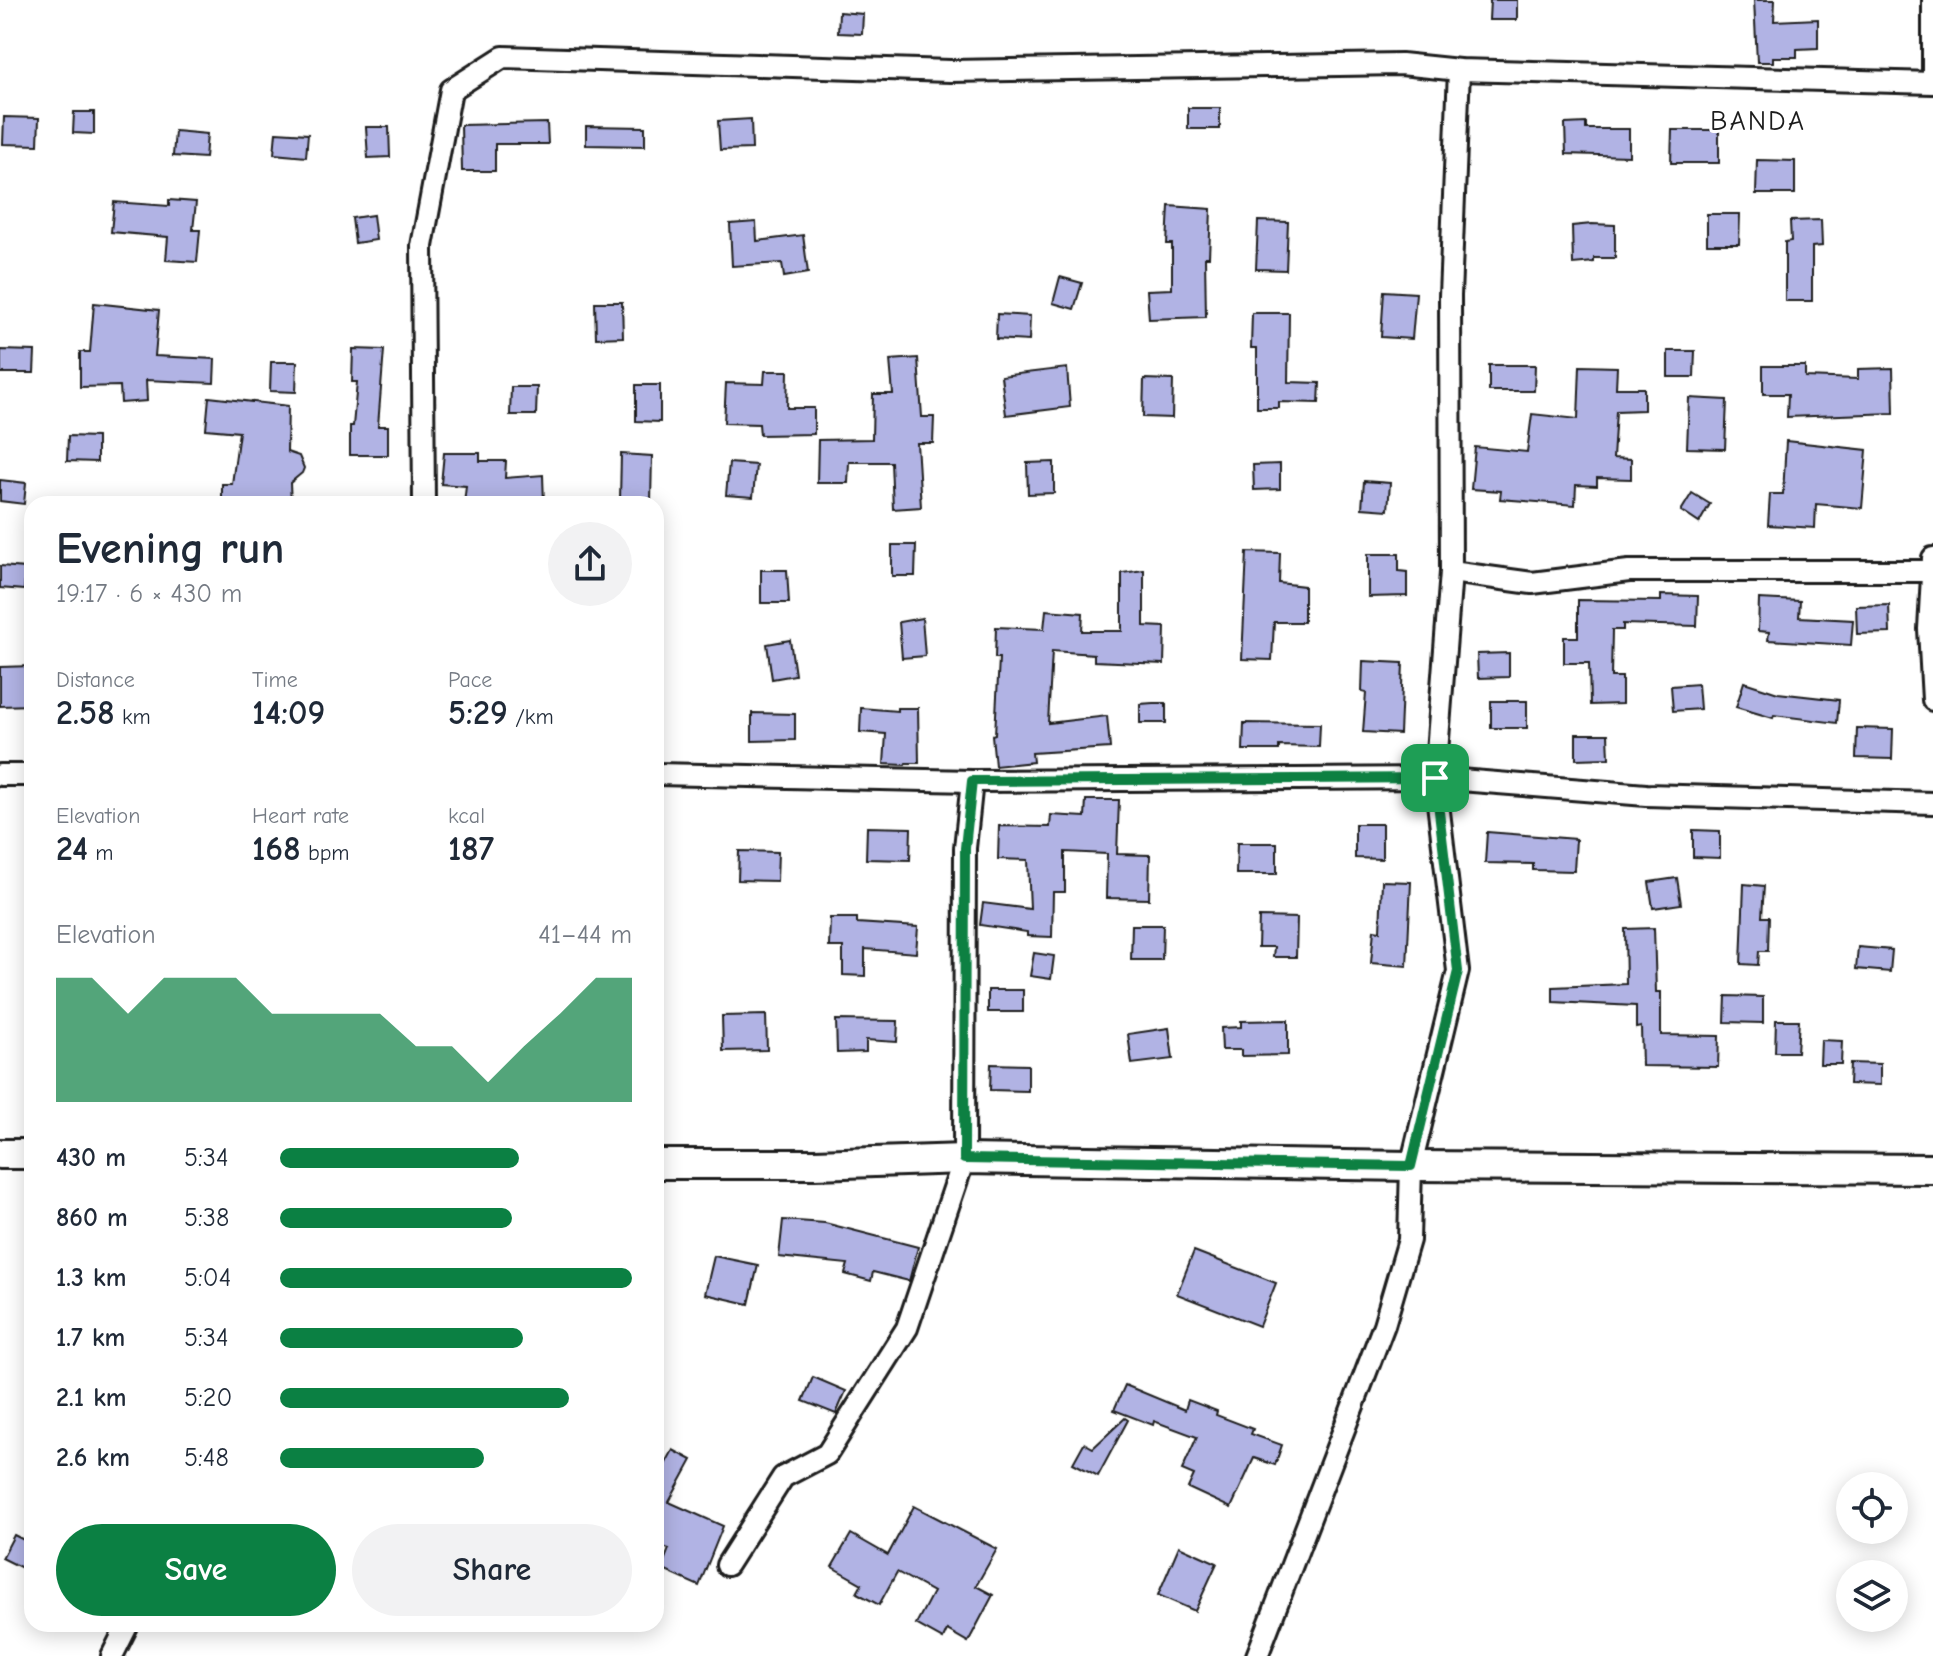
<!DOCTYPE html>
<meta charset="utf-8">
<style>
:root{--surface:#fff;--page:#f2f2f3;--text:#1f2937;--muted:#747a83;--accent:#0b8043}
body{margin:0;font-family:"Comic Neue",sans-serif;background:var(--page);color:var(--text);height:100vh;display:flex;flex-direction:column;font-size:30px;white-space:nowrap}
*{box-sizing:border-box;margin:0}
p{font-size:26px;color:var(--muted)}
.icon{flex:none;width:44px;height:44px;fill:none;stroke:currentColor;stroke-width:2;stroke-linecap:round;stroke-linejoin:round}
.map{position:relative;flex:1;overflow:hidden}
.side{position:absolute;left:24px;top:496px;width:640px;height:1136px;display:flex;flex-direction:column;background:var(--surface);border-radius:24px;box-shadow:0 4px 20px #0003}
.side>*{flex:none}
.fabs{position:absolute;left:1836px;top:1472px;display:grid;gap:16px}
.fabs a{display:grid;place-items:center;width:72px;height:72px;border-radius:50%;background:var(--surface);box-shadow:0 4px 20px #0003;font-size:40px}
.pin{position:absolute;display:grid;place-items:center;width:68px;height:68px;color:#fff;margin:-34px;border-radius:16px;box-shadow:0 4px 12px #0006}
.round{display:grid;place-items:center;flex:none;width:84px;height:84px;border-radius:42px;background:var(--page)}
.summary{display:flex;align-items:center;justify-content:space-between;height:136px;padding:0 32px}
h1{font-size:44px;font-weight:600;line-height:60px}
.metrics{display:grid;grid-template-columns:repeat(3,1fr);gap:12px;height:136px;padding:8px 32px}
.metrics div{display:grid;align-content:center}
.metrics b{font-size:34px;font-weight:600}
.metrics small{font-size:22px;font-weight:400}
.metrics p{font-size:22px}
.chart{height:224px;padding:16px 32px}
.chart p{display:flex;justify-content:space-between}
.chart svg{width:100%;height:144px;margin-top:8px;fill:var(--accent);opacity:.7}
.button{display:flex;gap:16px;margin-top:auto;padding:16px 32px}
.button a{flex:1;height:92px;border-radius:48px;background:var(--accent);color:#fff;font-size:32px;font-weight:600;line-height:92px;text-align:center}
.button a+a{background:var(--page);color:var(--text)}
ul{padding:0 32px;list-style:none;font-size:26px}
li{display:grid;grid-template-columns:128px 96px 1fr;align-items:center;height:60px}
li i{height:20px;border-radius:10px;background:var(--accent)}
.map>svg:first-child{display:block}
.building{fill:#b1b3e4;stroke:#1c1c1c;stroke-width:2}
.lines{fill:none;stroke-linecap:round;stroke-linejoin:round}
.street-casing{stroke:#1c1c1c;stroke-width:26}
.secondary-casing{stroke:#1c1c1c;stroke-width:34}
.street{stroke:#fff;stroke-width:20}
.secondary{stroke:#fff;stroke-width:28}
.route-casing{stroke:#fff;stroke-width:16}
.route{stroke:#0b8043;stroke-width:10}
.labels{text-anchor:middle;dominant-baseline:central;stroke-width:6;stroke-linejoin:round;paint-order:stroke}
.neighbourhood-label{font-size:28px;letter-spacing:2px;fill:#1c1c1c;stroke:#fff}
</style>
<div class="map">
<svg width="1933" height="1656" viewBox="0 0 1933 1656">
<rect width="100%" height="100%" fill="#fff"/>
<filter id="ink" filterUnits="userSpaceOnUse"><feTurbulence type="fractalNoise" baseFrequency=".0125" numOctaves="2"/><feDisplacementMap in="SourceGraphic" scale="16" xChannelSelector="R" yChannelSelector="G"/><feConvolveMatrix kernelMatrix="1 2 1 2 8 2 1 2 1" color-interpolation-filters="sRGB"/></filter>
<g filter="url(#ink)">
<g class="building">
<polygon points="1490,0 1517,0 1517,20 1489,20"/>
<polygon points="1754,0 1775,0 1774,21 1818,19 1818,48 1797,49 1797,57 1773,57 1773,62 1757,62"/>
<polygon points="839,12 863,14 862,34 838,33"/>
<rect x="1188" y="108" width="32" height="21"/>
<polygon points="74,112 94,112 94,134 73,133"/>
<polygon points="4,117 39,118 38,145 3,144"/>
<polygon points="751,119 752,149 720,150 718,121"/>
<polygon points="547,123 548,144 495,144 495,171 462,171 461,125"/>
<polygon points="1586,123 1586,129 1629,129 1629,156 1566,154 1565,124"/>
<polygon points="586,126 645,127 645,146 586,145"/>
<polygon points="366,127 389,127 390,157 368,158"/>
<polygon points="1672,130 1719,130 1719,163 1671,163"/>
<polygon points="175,131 207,134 205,158 173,156"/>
<polygon points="276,132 308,134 306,157 274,154"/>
<polygon points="1757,160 1795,161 1795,194 1756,194"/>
<polygon points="169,200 196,202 193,230 200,230 197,262 166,260 168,237 111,232 114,202 169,206"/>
<polygon points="1169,206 1211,209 1209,257 1205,257 1206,317 1149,319 1147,290 1172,289 1172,244 1167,244"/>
<polygon points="1707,214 1740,214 1739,244 1707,244"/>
<polygon points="373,215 376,240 355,243 352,218"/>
<polygon points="1821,220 1822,246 1812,247 1812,301 1785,301 1785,242 1791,241 1790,221"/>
<polygon points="1258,221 1288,222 1286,270 1256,269"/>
<polygon points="756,222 757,241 803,235 808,273 784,277 782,263 732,266 730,224"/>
<polygon points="1592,224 1615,225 1615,258 1594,258 1594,262 1573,264 1572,226"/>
<polygon points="1060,277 1082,283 1074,309 1053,303"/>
<polygon points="1384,291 1416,293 1412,339 1381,337"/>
<polygon points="595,302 622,302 623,337 596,338"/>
<polygon points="94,303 159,310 155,356 215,359 214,383 146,380 147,401 121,403 120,386 80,387 80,352 90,352"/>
<polygon points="1252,313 1289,313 1288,382 1320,383 1319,403 1279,402 1279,408 1257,408 1257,348 1251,348"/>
<polygon points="997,314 1030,316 1029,341 996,339"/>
<polygon points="353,349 384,350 378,426 388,426 388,455 350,455 350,426 353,426 357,382 352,382"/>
<polygon points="1,350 35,351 34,373 1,373"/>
<polygon points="1668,351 1695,351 1694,377 1668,377"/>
<polygon points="918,358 922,417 934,417 933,443 917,443 921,507 893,509 891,462 849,462 848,483 817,483 818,440 872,439 873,394 893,394 890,360"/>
<polygon points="271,362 297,362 296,392 270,391"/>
<polygon points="1489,365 1535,365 1534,391 1489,391"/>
<polygon points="1580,366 1617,367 1616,388 1644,388 1644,410 1616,411 1613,458 1631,459 1631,479 1597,478 1597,486 1576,485 1575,505 1500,499 1501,491 1471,489 1475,447 1527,452 1532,414 1578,419"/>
<polygon points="1763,366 1805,366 1805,377 1858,379 1858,369 1893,368 1894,413 1787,417 1788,394 1763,394"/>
<polygon points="1067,368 1070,407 1006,415 1001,376"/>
<polygon points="765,371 788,371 787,408 814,408 814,434 760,435 759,424 724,423 726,383 764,384"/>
<polygon points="1144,379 1173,380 1172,418 1143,417"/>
<polygon points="636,385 660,385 660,422 636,421"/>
<polygon points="511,387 537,387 536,415 510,415"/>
<polygon points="209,397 288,406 287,452 299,456 304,468 302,473 290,483 291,504 222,504 222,484 232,484 239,432 206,429"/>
<polygon points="1689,398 1727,400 1725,449 1687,448"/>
<polygon points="68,436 97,437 97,462 67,461"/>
<polygon points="1786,441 1867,450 1862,508 1816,504 1815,528 1768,525 1770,494 1783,494"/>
<polygon points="444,453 480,453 480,461 506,461 505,478 543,475 544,504 464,504 466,486 441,484"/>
<polygon points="621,454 652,456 651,501 620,500"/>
<polygon points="1054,462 1054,493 1028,494 1027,463"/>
<polygon points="729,463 756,465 753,497 726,495"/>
<polygon points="1280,464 1280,489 1254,490 1253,465"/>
<polygon points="0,480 26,483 24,504 0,501"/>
<polygon points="1364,481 1390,483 1388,510 1362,508"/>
<polygon points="1692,493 1710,504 1699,523 1681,511"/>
<polygon points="892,545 916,545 915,576 892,576"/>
<polygon points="1247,552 1280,553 1279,583 1304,586 1304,622 1274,622 1272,660 1242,659"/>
<polygon points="1368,554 1399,554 1399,571 1407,572 1407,596 1368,597"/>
<polygon points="0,566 26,568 24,590 0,588"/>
<polygon points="761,570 787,570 789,603 761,603"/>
<polygon points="1144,570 1144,626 1165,627 1164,664 1094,661 1094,654 1052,651 1048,723 1107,716 1110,748 1032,753 1033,762 995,766 992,735 995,734 999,658 995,658 996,627 1044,629 1046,610 1083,613 1082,631 1122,631 1122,573"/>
<polygon points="1661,595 1698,596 1697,626 1623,624 1623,630 1612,630 1611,677 1622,677 1622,704 1590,705 1589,663 1564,663 1564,637 1578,637 1578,600 1661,601"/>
<polygon points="1759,599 1800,601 1799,617 1853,620 1851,645 1768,640 1769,632 1758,631"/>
<polygon points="1889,605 1890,633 1857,634 1856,606"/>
<polygon points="922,618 925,656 902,658 899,622"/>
<polygon points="790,640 795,675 772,679 767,644"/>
<polygon points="1509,653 1509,677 1478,678 1477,654"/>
<polygon points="1363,661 1403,663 1400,734 1363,732 1366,693 1362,692"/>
<polygon points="32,666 32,705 0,706 0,667"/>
<polygon points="1744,682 1778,693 1839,700 1837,723 1774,715 1773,718 1736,707"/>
<polygon points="1698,684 1700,709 1673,711 1671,686"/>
<rect x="1491" y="701" width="36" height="27"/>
<polygon points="1153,703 1166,703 1166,723 1140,723 1140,704"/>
<polygon points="861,708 897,711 897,708 918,708 919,763 906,763 905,765 884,764 886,734 860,732"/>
<polygon points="752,713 795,714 795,740 752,741"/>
<polygon points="1244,723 1320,724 1319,747 1279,746 1279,750 1243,750"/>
<polygon points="1857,728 1893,729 1892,759 1856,758"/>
<polygon points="1576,734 1608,734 1609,758 1576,759"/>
<polygon points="1086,800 1119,800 1117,854 1150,855 1149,899 1106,898 1107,854 1065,852 1065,892 1053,892 1052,937 1027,936 1027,932 980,925 983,903 1030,909 1028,860 998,859 999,826 1050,827 1051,815 1085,817"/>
<polygon points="1355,824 1382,824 1382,859 1355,858"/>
<polygon points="867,827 911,828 910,860 866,859"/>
<polygon points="1693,830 1720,831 1720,858 1693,857"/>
<polygon points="1487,832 1576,839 1574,871 1533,870 1533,864 1485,863"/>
<polygon points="1237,843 1277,843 1277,874 1236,874"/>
<polygon points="739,851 778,852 777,881 738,880"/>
<polygon points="1677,878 1681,904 1653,908 1649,882"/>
<polygon points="1382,881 1411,882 1407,966 1371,963 1374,930 1380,931"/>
<polygon points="1744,884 1764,886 1762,917 1769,917 1768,951 1759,951 1758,965 1741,964"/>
<polygon points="1259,917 1297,918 1296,957 1273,957 1274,947 1258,947"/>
<polygon points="830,918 857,918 857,923 918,927 916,953 865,949 865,976 843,975 843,947 829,947"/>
<polygon points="1132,925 1163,925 1162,960 1131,960"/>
<polygon points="1654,928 1656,992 1661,992 1661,1035 1719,1036 1718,1067 1642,1066 1641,1027 1636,1028 1636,1006 1553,1002 1553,987 1626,984 1625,929"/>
<polygon points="1858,947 1892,950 1890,972 1856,969"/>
<polygon points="1034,953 1054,956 1051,979 1030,976"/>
<rect x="988" y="990" width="35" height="22"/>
<polygon points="1726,996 1763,997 1763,1023 1725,1022"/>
<polygon points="766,1015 767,1050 723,1051 722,1016"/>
<polygon points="836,1020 898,1021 897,1042 866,1040 866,1052 837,1053"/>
<polygon points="1288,1020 1288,1055 1241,1056 1241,1050 1222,1050 1221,1028 1241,1027 1241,1021"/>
<polygon points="1776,1020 1799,1020 1797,1052 1775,1052"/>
<polygon points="1169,1028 1173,1059 1132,1064 1128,1034"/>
<polygon points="1821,1040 1842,1041 1841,1064 1820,1064"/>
<polygon points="1850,1063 1880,1064 1880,1085 1849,1084"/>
<polygon points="991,1064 1028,1065 1028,1091 990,1090"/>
<polygon points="783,1220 825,1223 918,1247 909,1281 873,1272 871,1281 845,1274 848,1264 779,1257"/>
<polygon points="1194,1251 1276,1283 1259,1326 1177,1294"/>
<polygon points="714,1256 758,1265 749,1304 705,1294"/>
<polygon points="813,1377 846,1391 836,1414 803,1401"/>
<polygon points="1125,1385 1185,1410 1188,1400 1217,1411 1216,1415 1253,1429 1251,1434 1282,1445 1275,1465 1254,1458 1231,1508 1188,1488 1194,1475 1182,1470 1197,1437 1154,1421 1153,1425 1114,1410"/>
<polygon points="1125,1418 1128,1420 1098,1476 1073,1463 1084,1443 1093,1448"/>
<polygon points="673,1450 692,1460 669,1502 723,1526 699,1586 661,1569 669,1549 656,1545 656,1481"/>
<polygon points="914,1506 997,1549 976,1586 993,1595 968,1642 947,1630 943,1639 916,1624 933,1592 897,1572 879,1605 857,1593 862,1584 832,1567 851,1534 888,1555"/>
<polygon points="14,1535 32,1544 32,1573 2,1558"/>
<polygon points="1179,1546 1217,1563 1195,1611 1158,1595"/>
</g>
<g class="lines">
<g class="street-casing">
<g id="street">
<polyline points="424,504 422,246 451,90 503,57 950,71 1401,64 1459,70 1933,83 1933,0"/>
<polyline points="1933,558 1929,629 1933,700"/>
<polyline points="1451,572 1532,583 1629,571 1932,571"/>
<polyline points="656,774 972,781 1435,778 1646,795 1933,803"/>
<polyline points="0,775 32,775"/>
<polyline points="727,1565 783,1477 827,1454 907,1328 964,1159 965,848 972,781"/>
<polyline points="112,1656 128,1624"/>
<polyline points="1257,1656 1384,1325 1409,1240 1411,1166 1458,971 1435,778 1451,572 1450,296 1459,70"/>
</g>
</g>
<g class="secondary-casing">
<g id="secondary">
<polyline points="0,1154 32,1154"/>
<polyline points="656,1164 815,1164 964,1159 1411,1166 1933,1169"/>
</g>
</g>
<use href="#street" class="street"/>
<use href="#secondary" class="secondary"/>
</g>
</g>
<g class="lines" filter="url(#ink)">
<g class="route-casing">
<polygon id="route" points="1435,778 1458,971 1411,1166 964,1159 965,848 972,781"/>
</g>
<use href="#route" class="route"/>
</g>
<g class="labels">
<g class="neighbourhood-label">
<text x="1758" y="121">BANDA</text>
</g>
</g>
</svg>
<div class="fabs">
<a><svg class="icon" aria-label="locate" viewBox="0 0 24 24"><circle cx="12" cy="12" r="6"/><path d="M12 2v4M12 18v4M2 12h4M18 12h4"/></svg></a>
<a><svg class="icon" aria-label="layers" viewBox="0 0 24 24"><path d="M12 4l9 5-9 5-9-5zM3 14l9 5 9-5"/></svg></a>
</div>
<div class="pin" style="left:1435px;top:778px;background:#1e9e55"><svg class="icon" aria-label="arrive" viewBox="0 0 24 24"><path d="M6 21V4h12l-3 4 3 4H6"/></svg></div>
<section class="side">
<div class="summary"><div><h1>Evening run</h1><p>19:17 · 6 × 430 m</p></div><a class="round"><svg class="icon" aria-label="share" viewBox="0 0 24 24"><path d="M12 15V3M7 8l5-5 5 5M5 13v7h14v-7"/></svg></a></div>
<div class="metrics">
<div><p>Distance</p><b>2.58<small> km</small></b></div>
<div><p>Time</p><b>14:09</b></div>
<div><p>Pace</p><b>5:29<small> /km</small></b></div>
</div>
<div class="metrics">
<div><p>Elevation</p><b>24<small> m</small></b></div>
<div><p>Heart rate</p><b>168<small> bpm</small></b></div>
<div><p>kcal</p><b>187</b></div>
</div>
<div class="chart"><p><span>Elevation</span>41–44 m</p>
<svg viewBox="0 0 160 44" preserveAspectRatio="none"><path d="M0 44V6L10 6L20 17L30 6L40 6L50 6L60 17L70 17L80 17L90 17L100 27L110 27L120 38L130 27L140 17L150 6L160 6V44z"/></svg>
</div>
<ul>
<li><b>430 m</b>5:34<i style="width:68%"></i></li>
<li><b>860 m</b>5:38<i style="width:66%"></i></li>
<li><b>1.3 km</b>5:04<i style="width:100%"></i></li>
<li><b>1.7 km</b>5:34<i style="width:69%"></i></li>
<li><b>2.1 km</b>5:20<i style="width:82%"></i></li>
<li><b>2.6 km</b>5:48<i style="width:58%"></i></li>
</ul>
<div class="button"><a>Save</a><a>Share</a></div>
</section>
</div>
